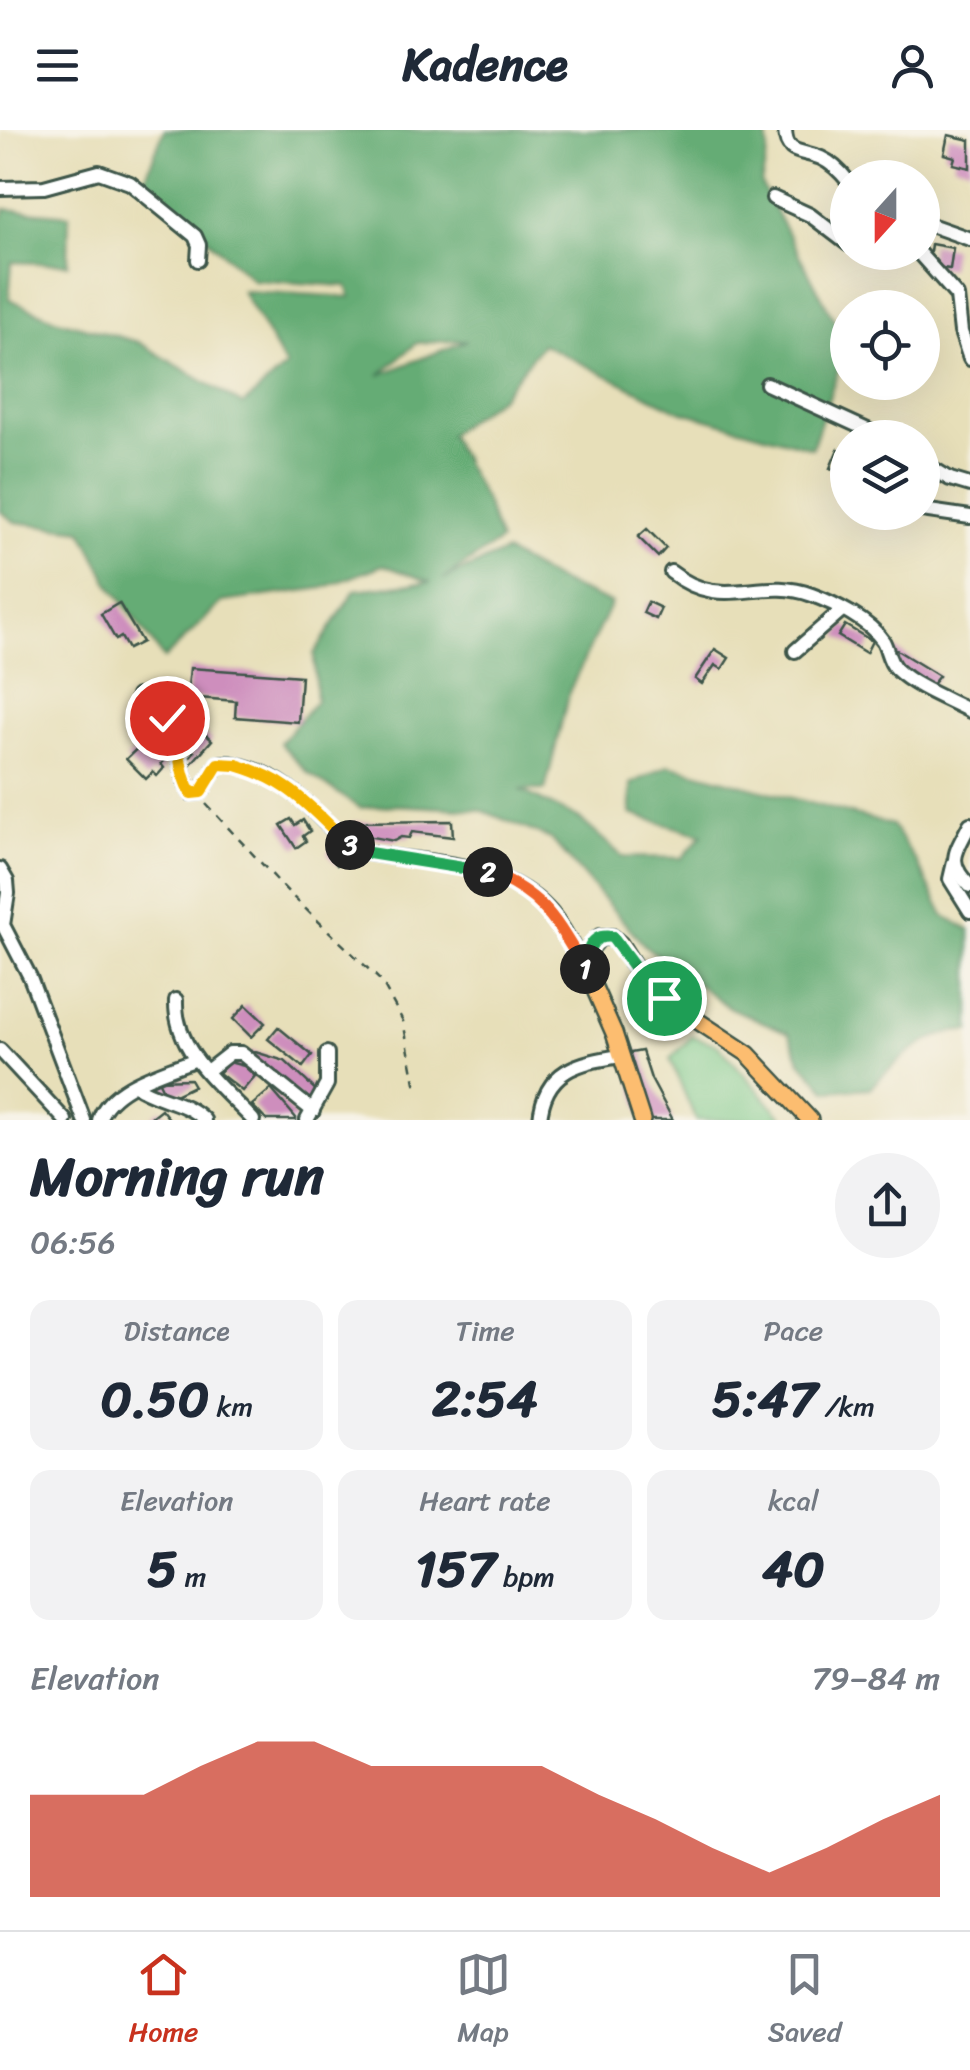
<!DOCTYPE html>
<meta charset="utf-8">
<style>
:root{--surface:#fff;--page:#f2f2f3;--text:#1f2937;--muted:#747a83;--line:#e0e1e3;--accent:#c8321e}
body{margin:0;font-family:Sriracha,sans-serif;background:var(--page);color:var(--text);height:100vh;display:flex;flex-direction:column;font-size:38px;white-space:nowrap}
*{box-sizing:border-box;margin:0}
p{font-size:32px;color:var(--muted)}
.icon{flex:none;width:55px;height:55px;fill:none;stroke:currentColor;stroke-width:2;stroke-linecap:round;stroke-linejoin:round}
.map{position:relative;height:990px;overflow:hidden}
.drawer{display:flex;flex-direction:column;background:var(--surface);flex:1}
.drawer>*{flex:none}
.needle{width:65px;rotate:201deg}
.fabs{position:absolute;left:830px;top:30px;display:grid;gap:20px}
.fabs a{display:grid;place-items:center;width:110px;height:110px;border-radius:50%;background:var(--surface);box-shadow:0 10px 40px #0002;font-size:50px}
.pin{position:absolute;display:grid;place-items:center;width:85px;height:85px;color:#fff;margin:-42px;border:5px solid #fff;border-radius:50%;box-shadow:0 2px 10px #0007}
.km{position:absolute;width:50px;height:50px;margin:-25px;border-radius:50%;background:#222;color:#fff;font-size:28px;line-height:50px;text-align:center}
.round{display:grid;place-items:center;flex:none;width:105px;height:105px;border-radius:52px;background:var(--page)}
.summary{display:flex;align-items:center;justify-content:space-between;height:170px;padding:0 30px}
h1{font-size:55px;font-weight:700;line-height:75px}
.stats{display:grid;grid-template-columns:repeat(3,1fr);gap:15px;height:170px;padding:10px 30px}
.stats div{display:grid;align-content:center;border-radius:20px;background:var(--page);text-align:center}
.stats b{font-size:50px;font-weight:700}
.stats small{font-size:28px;font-weight:400}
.stats p{font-size:28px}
.chart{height:280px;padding:20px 30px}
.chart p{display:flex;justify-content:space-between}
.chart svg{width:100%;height:180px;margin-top:10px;fill:var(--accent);opacity:.7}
header{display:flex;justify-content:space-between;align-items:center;height:130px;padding:0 30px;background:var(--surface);font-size:45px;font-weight:700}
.dock{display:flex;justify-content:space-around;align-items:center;height:140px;border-top:2px solid var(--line);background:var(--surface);font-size:28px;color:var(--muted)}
.dock a{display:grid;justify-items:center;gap:5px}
.dock .active{color:var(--accent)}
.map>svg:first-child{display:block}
.green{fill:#7cc887;stroke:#4e825e;stroke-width:2.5}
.forest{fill:#65ac74;stroke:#427454;stroke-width:2.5;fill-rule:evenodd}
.building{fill:#ce8ebd}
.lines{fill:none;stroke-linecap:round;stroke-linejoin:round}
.minor-casing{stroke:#3d5548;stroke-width:18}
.major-casing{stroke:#3d5548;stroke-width:20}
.path{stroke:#3d5548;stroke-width:2.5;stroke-dasharray:8 8;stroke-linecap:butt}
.minor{stroke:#fff;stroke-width:12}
.major{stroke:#fcbd6f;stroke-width:15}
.split-1-casing{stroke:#fff;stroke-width:20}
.split-2-casing{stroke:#fff;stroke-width:20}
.split-3-casing{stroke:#fff;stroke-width:20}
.split-4-casing{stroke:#fff;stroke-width:20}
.split-5-casing{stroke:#fff;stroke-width:20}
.split-1{stroke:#22a559;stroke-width:12}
.split-2{stroke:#f0652b;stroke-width:12}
.split-3{stroke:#22a559;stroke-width:12}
.split-4{stroke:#f5b400;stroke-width:12}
.split-5{stroke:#f5b400;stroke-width:12}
</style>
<header><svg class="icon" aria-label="menu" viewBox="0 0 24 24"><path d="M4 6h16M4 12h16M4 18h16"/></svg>Kadence<svg class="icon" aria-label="person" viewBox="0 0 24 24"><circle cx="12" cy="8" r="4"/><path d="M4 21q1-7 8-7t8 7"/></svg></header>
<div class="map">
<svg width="970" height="990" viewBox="0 0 970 990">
<rect width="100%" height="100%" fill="#f7f3e8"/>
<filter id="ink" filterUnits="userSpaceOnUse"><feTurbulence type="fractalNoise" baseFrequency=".01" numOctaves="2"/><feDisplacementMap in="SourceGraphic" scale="20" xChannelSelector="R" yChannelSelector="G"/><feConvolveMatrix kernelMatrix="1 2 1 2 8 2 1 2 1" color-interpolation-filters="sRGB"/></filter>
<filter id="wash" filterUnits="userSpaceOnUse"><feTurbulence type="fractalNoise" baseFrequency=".0048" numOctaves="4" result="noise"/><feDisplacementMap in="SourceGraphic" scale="40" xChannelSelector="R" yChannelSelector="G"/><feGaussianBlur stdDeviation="2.25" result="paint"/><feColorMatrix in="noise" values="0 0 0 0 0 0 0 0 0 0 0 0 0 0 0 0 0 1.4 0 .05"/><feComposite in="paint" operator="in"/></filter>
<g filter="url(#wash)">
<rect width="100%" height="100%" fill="#e7dfb9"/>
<polygon class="green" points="692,906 718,915 785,990 696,990 670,929"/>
<path class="forest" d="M164,0H767L768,21L761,54L847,214L812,318L680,281L542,214L501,266L449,304L484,369L500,411L443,449L505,422L557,451L611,473L569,562L545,660H520L580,689L623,727L682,728L702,705L631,684V654L669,635L892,695L917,733L944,786L970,800V901C930,899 896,932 870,958L827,961L800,930L789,903L730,878L645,816L551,709L481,680L395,675L360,678L308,643L280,613L316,571L314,524L355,460L431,452L383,435L323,458L222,472L164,529L109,453L82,400L15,392L0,381V92L5,79L69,85L68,134L12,132L9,169L55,189L138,212L243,275L286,237L242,161L351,167L347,156L253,150L144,51ZM466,210V211L379,245L417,213Z"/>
<g id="blocks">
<g class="building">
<polygon points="948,5 970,10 970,38 953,34 955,27 944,24"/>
<polygon points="931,114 953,118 950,139 928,136"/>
<polygon points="838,319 848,323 848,345 830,338"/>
<polygon points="647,399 666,418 658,427 638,407"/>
<polygon points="648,472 661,478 656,489 643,483"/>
<polygon points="119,473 142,512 128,519 121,507 116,510 101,484"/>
<polygon points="845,495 872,511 866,523 838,506"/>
<polygon points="715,519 729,528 722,539 715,535 702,554 695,549"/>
<polygon points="895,519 939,546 930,557 907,545 889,524"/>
<polygon points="190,538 301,546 298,592 235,587 236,571 187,567"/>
<polygon points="204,603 212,610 190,635 186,631 194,622 190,619"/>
<polygon points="148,608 167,628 161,634 164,638 157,646 153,642 146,649 126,629"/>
<polygon points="291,689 295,695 303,690 310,701 303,706 306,711 296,718 281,695"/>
<polygon points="452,691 453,707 412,702 409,708 401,707 394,711 350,703 351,692"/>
<polygon points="336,715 346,728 337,735 327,723"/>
<polygon points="246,875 265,893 251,907 233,889"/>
<polygon points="278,897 312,925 303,937 268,909"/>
<polygon points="252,921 285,931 321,965 310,977 248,925"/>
<polygon points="642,921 651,949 673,990 642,990 625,924"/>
<polygon points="229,932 244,936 255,946 242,961 219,943"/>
<polygon points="190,949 194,956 173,966 164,962 158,950"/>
<polygon points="271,959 296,988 296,990 266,990 252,975"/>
<polygon points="161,979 170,990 156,990 152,986"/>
</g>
</g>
</g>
<g filter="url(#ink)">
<use href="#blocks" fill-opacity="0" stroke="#3d5548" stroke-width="2.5"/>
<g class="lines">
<g class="minor-casing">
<g id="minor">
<path d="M785,0C786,26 802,20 821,28C832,33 840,41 848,51"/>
<polyline points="0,58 44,57 99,42 130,53 195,106 199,115 198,130"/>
<polyline points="773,68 810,85 848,114"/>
<polyline points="922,92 970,109"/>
<polyline points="918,122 957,166 961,202 970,229"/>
<polyline points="767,254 885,308"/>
<polyline points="922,332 950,349 970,355"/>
<polyline points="922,380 970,387"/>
<path d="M671,442C723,483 759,445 812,465C834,473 870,491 883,511C888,520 888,531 896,539C915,557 947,569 970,581"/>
<polyline points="795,521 842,480"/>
<path d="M138,566L172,595L185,651L191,663L201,662L218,634C229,631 238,635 249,638C304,655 318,697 363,722C426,734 498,729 547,778C564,795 575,823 588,844"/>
<path d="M970,694C956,722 945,731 970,756"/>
<polyline points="954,732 950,749 970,781"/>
<polyline points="0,739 7,751 8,763 3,795 30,847 84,990"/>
<path d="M176,870C174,921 221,956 253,990"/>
<polyline points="0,920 65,990"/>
<polyline points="207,941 230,923 241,923 313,981"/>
<path d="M135,955C157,971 185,970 204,990"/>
<path d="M99,990C110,955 165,942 196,929"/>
<polyline points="307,990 327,954 327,923"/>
<path d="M540,990C544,940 578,932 622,926"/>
</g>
</g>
<g class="major-casing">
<polyline id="major" points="642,990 614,903 588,844 588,821 600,807 612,807 620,814 637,841 663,868 748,924 810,990"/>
</g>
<polyline class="path" points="206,674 291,765 381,851 403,891 417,963"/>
<use href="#minor" class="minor"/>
<use href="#major" class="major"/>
</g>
</g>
<g class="lines" filter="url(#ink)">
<g class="split-1-casing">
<path id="split-1" d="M585,839L588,844C585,825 589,803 612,807L637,841L664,868"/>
</g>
<g class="split-2-casing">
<path id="split-2" d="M488,742C545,766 554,788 585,839"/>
</g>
<g class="split-3-casing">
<polyline id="split-3" points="350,715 363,722 488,742"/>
</g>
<g class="split-4-casing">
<path id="split-4" d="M236,635C294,652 308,677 350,715"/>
</g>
<g class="split-5-casing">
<path id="split-5" d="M167,588C182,611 177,641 191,663L201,662L218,634L236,635"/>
</g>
<use href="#split-1" class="split-1"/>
<use href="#split-2" class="split-2"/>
<use href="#split-3" class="split-3"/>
<use href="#split-4" class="split-4"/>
<use href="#split-5" class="split-5"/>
</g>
</svg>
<div class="fabs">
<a><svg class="needle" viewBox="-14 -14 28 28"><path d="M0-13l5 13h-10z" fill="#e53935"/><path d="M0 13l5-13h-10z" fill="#747a83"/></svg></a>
<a><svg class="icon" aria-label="locate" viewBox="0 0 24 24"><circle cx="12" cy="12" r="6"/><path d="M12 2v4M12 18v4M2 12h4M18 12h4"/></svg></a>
<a><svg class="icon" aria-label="layers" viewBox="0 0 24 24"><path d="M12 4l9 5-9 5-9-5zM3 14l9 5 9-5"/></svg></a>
</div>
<div class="pin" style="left:664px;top:868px;background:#1e9e55"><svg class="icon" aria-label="arrive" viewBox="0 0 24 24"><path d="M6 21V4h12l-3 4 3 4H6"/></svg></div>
<div class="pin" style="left:167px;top:588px;background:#d93025"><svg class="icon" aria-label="check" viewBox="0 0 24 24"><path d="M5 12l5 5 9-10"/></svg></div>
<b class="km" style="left:585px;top:839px">1</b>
<b class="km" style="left:488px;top:742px">2</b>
<b class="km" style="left:350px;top:715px">3</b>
</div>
<section class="drawer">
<div class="summary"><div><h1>Morning run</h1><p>06:56</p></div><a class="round"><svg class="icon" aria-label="share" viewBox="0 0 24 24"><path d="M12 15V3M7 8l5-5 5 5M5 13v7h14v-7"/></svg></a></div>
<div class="stats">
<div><p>Distance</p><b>0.50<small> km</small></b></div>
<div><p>Time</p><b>2:54</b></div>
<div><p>Pace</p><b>5:47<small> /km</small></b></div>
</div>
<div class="stats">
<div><p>Elevation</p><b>5<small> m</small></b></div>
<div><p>Heart rate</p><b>157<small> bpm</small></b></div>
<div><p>kcal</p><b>40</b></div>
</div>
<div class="chart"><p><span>Elevation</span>79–84 m</p>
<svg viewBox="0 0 160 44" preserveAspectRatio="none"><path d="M0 44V19L10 19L20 19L30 12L40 6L50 6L60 12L70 12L80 12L90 12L100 19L110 25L120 32L130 38L140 32L150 25L160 19V44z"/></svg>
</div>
</section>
<nav class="dock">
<a class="active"><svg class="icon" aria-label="home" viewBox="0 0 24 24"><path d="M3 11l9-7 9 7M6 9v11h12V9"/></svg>Home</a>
<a><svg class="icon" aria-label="map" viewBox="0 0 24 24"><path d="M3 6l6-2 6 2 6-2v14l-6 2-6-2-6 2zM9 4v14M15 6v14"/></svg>Map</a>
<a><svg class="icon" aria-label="saved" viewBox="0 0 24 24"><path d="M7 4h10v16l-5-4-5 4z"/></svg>Saved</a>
</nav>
